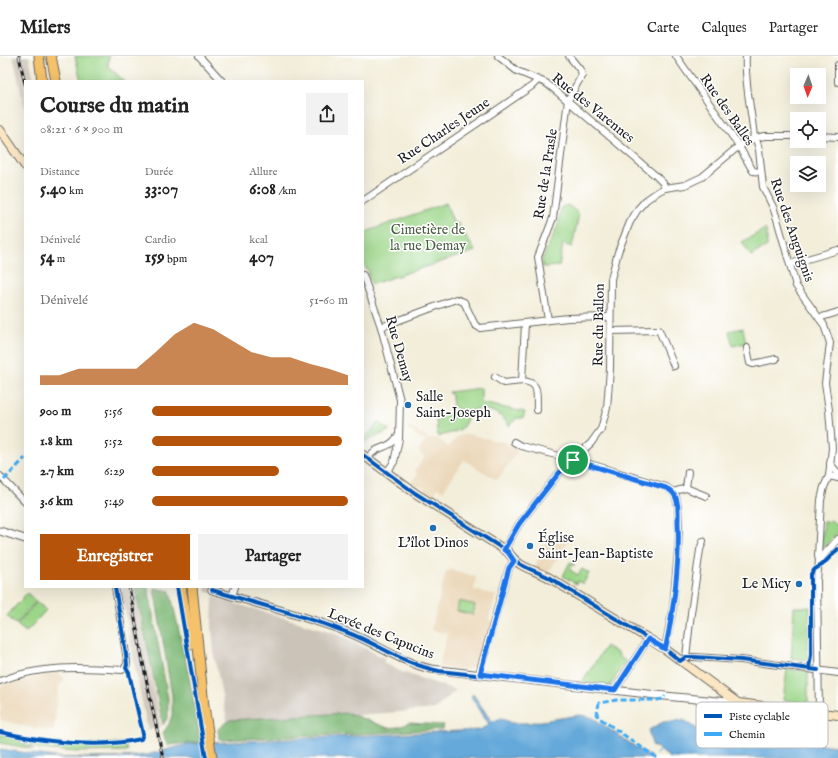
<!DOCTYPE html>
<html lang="fr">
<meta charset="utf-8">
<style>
:root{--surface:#fff;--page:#f2f2f2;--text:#222;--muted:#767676;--line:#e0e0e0;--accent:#b45309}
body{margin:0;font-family:"IM FELL English",serif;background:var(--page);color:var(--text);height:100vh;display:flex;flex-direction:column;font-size:15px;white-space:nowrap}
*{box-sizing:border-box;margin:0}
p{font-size:13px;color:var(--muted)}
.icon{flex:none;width:22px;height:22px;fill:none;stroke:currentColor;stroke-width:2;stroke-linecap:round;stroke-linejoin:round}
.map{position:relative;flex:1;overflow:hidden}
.panel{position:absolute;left:24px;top:24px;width:340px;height:508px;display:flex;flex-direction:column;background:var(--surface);border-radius:0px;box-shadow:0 4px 16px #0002}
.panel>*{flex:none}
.needle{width:26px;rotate:182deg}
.fabs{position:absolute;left:790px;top:12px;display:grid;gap:8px}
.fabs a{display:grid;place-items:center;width:36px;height:36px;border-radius:0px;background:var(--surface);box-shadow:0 4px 16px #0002;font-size:20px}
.pin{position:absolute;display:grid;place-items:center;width:34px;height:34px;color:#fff;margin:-17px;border:2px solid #fff;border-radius:50%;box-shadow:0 1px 4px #0007}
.round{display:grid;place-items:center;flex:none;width:42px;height:42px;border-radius:0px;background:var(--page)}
.overview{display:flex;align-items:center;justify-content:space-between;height:68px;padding:0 16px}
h1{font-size:22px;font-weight:700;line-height:30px}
.metrics{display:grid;grid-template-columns:repeat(3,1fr);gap:6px;height:68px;padding:4px 16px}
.metrics div{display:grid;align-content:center}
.metrics b{font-size:17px;font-weight:700}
.metrics small{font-size:11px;font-weight:400}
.metrics p{font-size:11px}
.chart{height:112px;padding:8px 16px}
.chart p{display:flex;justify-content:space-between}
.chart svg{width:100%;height:72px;margin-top:4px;fill:var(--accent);opacity:.7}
.cta{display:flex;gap:8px;margin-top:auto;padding:8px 16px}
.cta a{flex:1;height:46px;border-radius:0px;background:var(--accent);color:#fff;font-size:16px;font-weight:700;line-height:46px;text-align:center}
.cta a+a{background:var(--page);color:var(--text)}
ul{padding:0 16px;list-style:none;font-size:13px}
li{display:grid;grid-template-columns:64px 48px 1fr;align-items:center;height:30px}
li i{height:10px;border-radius:5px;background:var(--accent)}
header{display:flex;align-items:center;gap:24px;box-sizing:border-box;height:56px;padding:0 20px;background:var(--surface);border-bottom:1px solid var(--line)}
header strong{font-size:19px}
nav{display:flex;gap:22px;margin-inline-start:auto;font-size:14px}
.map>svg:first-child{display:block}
.built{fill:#ebd8ba}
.industrial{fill:#cbc3b8}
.green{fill:#9cd689;stroke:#5c7952}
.forest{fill:#7db775;stroke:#4c6a48}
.water{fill:#65a9da;stroke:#40627b}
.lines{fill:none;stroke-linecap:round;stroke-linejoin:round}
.stream{stroke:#65a9da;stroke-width:1.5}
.tertiary-tunnel{stroke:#d3cebe;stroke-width:7;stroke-dasharray:7 3.5;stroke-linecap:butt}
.minor-casing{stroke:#67665e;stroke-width:8}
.tertiary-casing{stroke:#67665e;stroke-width:9}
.secondary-casing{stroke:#67665e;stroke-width:10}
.primary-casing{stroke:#67665e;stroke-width:11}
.minor{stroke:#fff;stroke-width:6}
.tertiary{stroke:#fff;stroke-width:7}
.secondary{stroke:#fbe6c4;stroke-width:8}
.primary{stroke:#f5c16b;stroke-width:9}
.rail-casing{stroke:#1c1c1c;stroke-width:3}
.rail{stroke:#fff;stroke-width:1.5;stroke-dasharray:4.5;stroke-linecap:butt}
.quiet{stroke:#3fa9f5;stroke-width:3;stroke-dasharray:6 3;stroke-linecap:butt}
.cycleway-casing{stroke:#fff;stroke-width:6}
.cycleway{stroke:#0057b8;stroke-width:4}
.route-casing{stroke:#fff;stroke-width:8}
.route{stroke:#1a73e8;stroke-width:5}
.poi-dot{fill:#1f6fb2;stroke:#fff;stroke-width:1.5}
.labels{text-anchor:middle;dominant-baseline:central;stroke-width:3;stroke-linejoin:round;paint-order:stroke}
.street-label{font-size:14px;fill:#1c1c1c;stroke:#fff}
.park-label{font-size:14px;fill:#495d42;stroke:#fff}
.poi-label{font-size:14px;fill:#1c1c1c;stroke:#fff;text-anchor:start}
.key{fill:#fff;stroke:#bbb;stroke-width:1}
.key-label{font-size:11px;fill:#1c1c1c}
</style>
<header>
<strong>Milers</strong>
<nav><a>Carte</a><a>Calques</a><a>Partager</a></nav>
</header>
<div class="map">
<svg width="838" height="702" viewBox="0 0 838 702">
<rect width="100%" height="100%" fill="#fff"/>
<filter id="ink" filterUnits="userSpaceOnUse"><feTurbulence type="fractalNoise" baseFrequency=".025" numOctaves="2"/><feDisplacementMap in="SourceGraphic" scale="8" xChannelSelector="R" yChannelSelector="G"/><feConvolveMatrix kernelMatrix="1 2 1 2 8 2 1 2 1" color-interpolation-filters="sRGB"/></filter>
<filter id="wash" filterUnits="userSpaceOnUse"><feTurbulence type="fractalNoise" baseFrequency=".012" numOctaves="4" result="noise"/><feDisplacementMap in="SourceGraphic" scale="16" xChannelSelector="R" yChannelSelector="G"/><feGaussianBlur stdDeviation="0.9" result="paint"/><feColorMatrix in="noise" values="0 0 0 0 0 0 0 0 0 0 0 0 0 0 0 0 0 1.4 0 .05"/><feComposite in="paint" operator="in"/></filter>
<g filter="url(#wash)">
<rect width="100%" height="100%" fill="#f3eeda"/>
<g class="built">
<polygon points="408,370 429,383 436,382 449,391 458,380 468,378 506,387 518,395 497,424 464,404 443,435 438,432 432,440 425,436 424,432 420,430 418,431 411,426 418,418 415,415 415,414 425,401 418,396 425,385 407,373"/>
<polygon points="555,480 556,480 567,487 550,514 548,516 535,512 543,488 545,488 546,486 550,488"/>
<polygon points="451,513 476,521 474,534 496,539 489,563 492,567 484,595 479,606 474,611 463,614 439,611 447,578 431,574 446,516"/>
<polygon points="54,617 60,617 61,620 64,621 63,626 59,629 54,675 36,673 0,664 0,630"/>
</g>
<g class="industrial">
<polygon points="13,0 29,0 34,25 25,25 25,54"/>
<polygon points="121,531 134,531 161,671 148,674 136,616"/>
<polygon points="213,541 336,577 384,602 384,607 402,616 456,634 435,653 361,659 306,661 228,670 214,599 212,570"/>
</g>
<g class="green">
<polygon points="75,0 109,0 108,10 124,25 81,25"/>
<polygon points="446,147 454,168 458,167 475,195 372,228 368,219 369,217 368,213 366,213 363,205 363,177"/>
<polygon points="568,149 579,158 572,191 563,188 559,210 543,211 542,204 558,169 561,151"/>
<polygon points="765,173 767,177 767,190 751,200 742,186"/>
<polygon points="743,272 746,287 733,290 729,275"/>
<path d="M481,332V347L525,356L523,362H517L509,370C503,359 493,354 480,353C477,353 474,353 472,356C466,361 466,370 459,374C453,377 445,378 438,381L436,365L447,358L458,357L457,352L453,351L452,340L449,336Z"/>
<polygon points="378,366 390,374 365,386 363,389 363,386"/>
<polygon points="831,464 838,470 838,476 823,493 821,490 824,466 828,466"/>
<polygon points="570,506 575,509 572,509 570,514 578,519 582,513 589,517 583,528 578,525 576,528 563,520"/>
<polygon points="27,537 36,545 16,568 7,560"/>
<polygon points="459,545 475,549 473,559 457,555"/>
<polygon points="37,546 46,554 26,576 17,569"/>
<polygon points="794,551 810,551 808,604 791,602"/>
<polygon points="606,590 619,598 619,601 626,605 609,631 581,627"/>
<polygon points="787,613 808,615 808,647 783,644"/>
<polygon points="0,678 10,680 34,693 0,687"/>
<polygon points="15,681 55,687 76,689 125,687 127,695 77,696 39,693"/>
</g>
<g class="forest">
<polygon points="135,531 148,531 168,642 168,661 163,669"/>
<polygon points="154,532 170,535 188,615 201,686 167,689 163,677 169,668 172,659 172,640"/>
<polygon points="348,657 388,672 399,671 409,667 444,669 443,673 357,678 219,684 218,673 230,664"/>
</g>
<g class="water">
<polygon points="473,638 492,666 501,662 512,667 529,667 580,659 593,662 652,702 0,702 0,693 61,702 113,702 147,699 189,688 480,674 489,668 471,640"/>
<polygon points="684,664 700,675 715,680 774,674 800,678 805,681 810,681 818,688 838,690 838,702 670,702 656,691 653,691 649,678 649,674 663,666"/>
</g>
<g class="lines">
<polyline class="stream" points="656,698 660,694"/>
</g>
</g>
<g filter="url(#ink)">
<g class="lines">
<polyline class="tertiary-tunnel" points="202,531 212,534"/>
<g class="minor-casing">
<g id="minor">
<polyline points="199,0 222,25"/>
<polyline points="498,0 517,15 546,27 555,34 656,120 663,127 665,132"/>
<polyline points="676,0 737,87 753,115 761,116"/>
<path d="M746,0C744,28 752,55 754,82L757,86L759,94L763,131L773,151L777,163L796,230L824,269L830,287L825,327L829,354L832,392L829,420L824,431L821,444L818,500L819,504L817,524L819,656"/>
<polyline points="838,9 838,26"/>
<polyline points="819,80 838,81"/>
<polyline points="363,145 532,30 538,24"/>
<polyline points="790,208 838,194"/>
<polyline points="363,219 381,271 400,344 399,383 394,406 387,416"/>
<polyline points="819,262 838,256"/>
<polyline points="548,264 538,201 553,162 568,44 582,19 581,15 569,0"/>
<polyline points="381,271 456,243 464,246 475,269 480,272 568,262 610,261"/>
<polyline points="611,275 659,274 674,310"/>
<polyline points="747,292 750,307 753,308 776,303"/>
<polyline points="495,321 504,327 522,325 525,267"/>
<path d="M522,325C541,326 536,339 537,354"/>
<polyline points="514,386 521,390 583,406 666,431 673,436 676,441 678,451 679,474 678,496 673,551 665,593"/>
<path d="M368,402C376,389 389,394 397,381"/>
<polyline points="830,408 838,417"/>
<polyline points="0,420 25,446"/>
<polyline points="829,420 838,422"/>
<polyline points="686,432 688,416"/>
<polyline points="673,436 686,432 706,440"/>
<polyline points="504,494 519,468 559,417 591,387 601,373 607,352 610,313 611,223 618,196 630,166 638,153 646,144 659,135 665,132 685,129 702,121 739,90 754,82 765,80 797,80"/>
<polyline points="819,504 838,483"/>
<polyline points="232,540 235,531"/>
<polyline points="686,601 691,557 700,494 703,485"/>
<polyline points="680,605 686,601 694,601 741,604 838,617"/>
<polyline points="479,618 509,512 514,505"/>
<path d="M0,625C40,609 81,611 122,614C129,610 127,605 126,598L115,531"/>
<polyline points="615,634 648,583"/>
</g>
</g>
<g class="tertiary-casing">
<g id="tertiary">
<polyline points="0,475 25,483"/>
<path d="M212,534C257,548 303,559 347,576C376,587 400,606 431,613L665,640L738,647"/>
</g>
</g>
<g class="secondary-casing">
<g id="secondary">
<polyline points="0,74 25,110"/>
<path d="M363,399L415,437L508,496C520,513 531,512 548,521L665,593L738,647L838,659"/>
</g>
</g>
<g class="primary-casing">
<g id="primary">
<polyline points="39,0 42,25"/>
<polyline points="51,0 56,25"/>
<polyline points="181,531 191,588"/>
<polyline points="192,531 204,650 212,702"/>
</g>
</g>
<use href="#minor" class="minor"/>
<use href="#tertiary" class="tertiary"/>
<use href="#secondary" class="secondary"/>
<use href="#primary" class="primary"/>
<g class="rail-casing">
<g id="rail">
<polyline points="19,0 25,28"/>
<polyline points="129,531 146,622 163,702"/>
</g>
</g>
<use href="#rail" class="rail"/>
<g class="quiet">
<polyline points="4,424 25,402"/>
<polyline points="657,702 598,661 597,658 599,647 617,644 657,644 663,643 665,640"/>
</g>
<g class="cycleway-casing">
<g id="cycleway">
<path d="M363,399L415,437L508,496C520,513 531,512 548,521L665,593L680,605L686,601H694L741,604L818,614"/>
<polyline points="177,531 206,702"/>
<path d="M212,534C257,548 303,559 346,576C379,588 403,608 439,615L615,634"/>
<polyline points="809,612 811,599 811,518 815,513 822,509 838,493"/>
<path d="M0,676C45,686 95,693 141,683L143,678L129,617L126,612L127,609L126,598L115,531"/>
</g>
</g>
<use href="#cycleway" class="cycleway"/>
</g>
</g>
<g class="lines" filter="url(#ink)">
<g class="route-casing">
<path id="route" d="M573,404L666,432C671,434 674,437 676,442C679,450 678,459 678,467C680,508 674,550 666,590L665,593L648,583L615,634L480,618L509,512L514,505L508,496L504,494L519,468L559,417Z"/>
</g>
<use href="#route" class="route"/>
</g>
<g class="poi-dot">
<circle cx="408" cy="349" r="4"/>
<circle cx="433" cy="472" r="4"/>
<circle cx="530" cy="490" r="4"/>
<circle cx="799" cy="528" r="4"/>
</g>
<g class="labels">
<g class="street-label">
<text transform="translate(593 52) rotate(39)">Rue des Varennes</text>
<text transform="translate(727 54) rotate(55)">Rue des Balles</text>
<text transform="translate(444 75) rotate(-34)">Rue Charles Jeune</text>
<text transform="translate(546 118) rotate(-81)">Rue de la Prasle</text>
<text transform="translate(792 174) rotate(71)">Rue des Anguignis</text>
<text transform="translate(599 269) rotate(-89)">Rue du Ballon</text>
<text transform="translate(399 293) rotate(74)">Rue Demay</text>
<text transform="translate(381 578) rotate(22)">Levée des Capucins</text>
</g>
<g class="park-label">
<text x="428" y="174">Cimetière de<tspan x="428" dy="16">la rue Demay</tspan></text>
</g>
<g class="poi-label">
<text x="416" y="341">Salle<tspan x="416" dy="16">Saint-Joseph</tspan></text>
<text x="538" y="482">Église<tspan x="538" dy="16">Saint-Jean-Baptiste</tspan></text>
<text x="433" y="487" text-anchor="middle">L'îlot Dinos</text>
<text x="791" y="528" text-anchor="end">Le Micy</text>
</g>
</g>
<rect x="696" y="646" width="132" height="46" rx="6" class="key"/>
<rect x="704" y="658" width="18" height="4" fill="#0057b8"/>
<rect x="704" y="676" width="18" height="4" fill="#3fa9f5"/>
<g class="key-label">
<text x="729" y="664">Piste cyclable</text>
<text x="729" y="682">Chemin</text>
</g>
</svg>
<div class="fabs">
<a><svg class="needle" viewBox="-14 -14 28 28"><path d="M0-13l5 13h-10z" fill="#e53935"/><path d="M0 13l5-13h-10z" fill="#767676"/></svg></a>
<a><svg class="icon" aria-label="locate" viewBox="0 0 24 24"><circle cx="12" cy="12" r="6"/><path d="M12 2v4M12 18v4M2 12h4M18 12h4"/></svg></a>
<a><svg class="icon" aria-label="layers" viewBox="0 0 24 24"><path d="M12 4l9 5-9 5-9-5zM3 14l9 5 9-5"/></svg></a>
</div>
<div class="pin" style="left:573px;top:404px;background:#1e9e55"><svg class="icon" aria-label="arrive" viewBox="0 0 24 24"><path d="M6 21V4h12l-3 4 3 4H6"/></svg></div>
<section class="panel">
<div class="overview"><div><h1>Course du matin</h1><p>08:21 · 6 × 900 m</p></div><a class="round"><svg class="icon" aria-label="share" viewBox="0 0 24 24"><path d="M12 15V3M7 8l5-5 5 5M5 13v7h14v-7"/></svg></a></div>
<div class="metrics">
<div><p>Distance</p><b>5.40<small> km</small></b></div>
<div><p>Durée</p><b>33:07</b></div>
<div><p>Allure</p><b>6:08<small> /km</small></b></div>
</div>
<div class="metrics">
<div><p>Dénivelé</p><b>54<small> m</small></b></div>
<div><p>Cardio</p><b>159<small> bpm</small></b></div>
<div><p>kcal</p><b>407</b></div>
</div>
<div class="chart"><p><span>Dénivelé</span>51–60 m</p>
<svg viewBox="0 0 160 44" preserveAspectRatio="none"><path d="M0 44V38L10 38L20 34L30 34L40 34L50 34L60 24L70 13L80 6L90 10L100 17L110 24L120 27L130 27L140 31L150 34L160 38V44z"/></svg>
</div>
<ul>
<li><b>900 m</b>5:56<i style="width:92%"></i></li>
<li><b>1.8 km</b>5:52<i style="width:97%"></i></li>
<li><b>2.7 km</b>6:29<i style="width:65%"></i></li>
<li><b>3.6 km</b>5:49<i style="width:100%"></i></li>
</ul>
<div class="cta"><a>Enregistrer</a><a>Partager</a></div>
</section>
</div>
